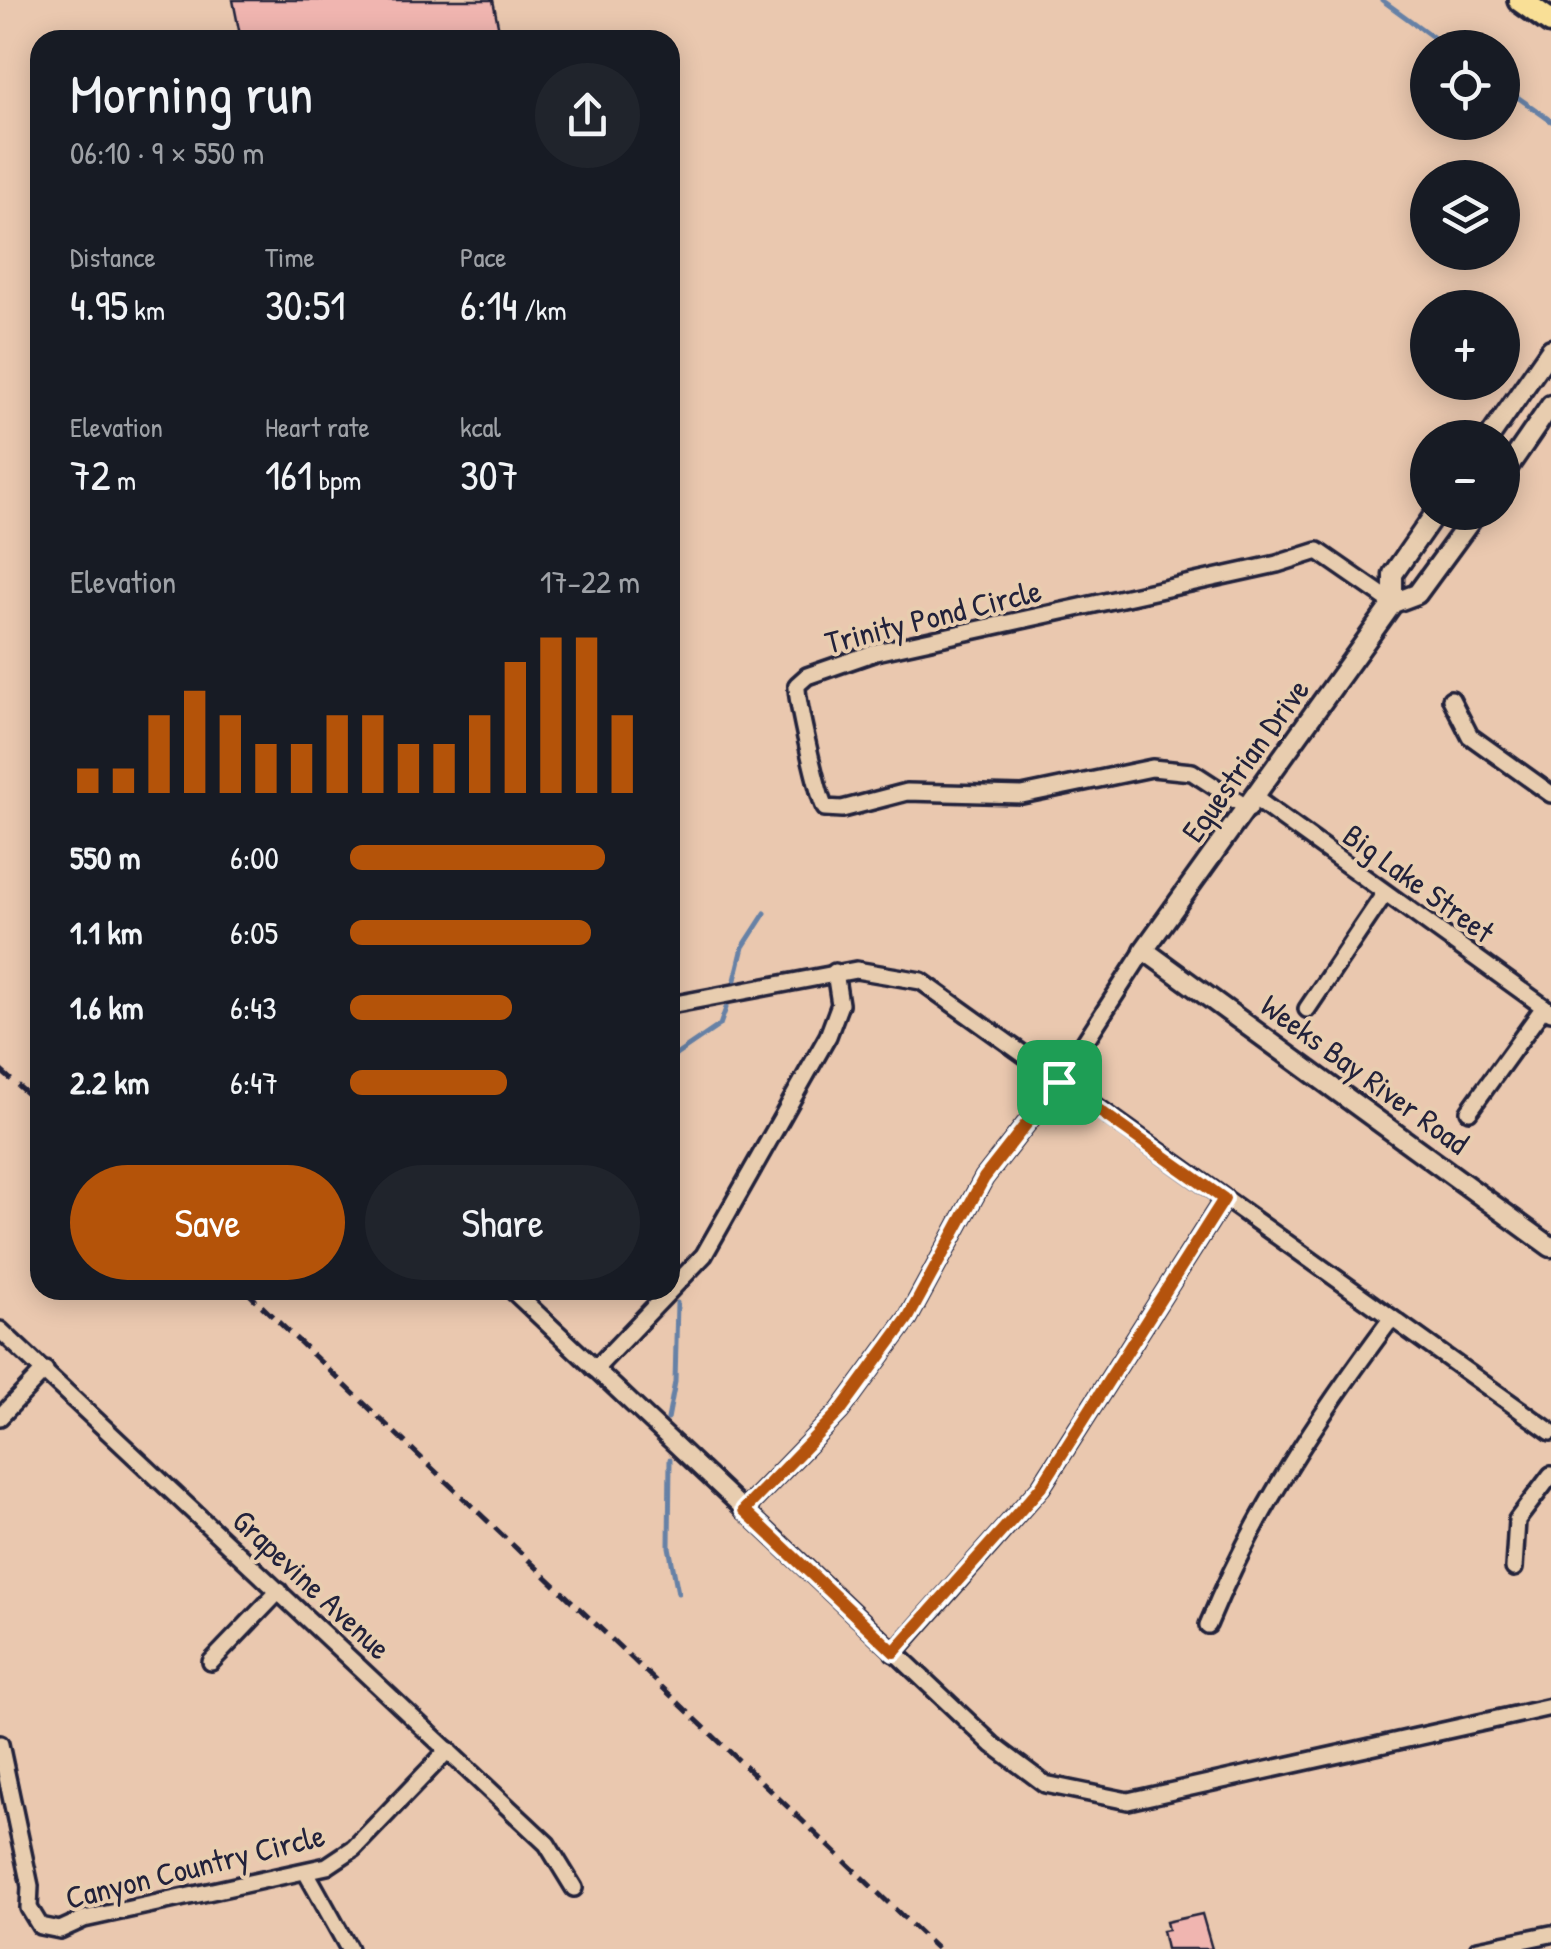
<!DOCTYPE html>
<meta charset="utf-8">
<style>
:root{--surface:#171b24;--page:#20242c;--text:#f1f3f6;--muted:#9ea1a6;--accent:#b45309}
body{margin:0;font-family:"Patrick Hand",sans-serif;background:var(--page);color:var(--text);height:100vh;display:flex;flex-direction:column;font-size:38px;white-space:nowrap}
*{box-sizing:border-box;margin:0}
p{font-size:32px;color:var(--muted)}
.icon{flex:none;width:55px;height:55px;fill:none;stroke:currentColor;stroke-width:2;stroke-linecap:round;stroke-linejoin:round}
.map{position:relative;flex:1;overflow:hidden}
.side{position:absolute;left:30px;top:30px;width:650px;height:1270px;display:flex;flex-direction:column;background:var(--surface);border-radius:30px;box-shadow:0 5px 25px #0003}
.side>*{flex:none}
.buttons{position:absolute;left:1410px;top:30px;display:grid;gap:20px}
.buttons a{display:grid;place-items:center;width:110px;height:110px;border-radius:50%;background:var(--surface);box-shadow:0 5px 25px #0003;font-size:50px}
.pin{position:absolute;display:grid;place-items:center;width:85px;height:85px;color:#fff;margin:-42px;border-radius:20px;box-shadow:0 5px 15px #0006}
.round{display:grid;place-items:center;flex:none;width:105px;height:105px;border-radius:52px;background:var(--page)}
.summary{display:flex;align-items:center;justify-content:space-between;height:170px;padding:0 40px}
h1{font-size:55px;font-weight:600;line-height:75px}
.stats{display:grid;grid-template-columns:repeat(3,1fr);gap:15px;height:170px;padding:10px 40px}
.stats div{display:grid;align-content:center}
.stats b{font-size:42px;font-weight:600}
.stats small{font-size:28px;font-weight:400}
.stats p{font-size:28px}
.chart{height:280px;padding:20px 40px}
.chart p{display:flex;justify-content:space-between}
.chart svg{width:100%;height:180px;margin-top:10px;stroke:var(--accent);stroke-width:6}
.cta{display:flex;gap:20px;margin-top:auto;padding:20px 40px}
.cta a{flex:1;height:115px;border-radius:60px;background:var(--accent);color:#fff;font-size:40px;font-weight:600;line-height:115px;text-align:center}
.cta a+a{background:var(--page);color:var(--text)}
ul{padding:0 40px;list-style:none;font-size:32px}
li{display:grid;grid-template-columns:160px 120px 1fr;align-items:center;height:75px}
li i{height:25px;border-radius:12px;background:var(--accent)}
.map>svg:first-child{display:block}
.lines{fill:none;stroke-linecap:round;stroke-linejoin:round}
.stream{stroke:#6681a6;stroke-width:5}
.building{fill:#f0b5b0;stroke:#22223b;stroke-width:2.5}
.minor-casing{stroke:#22223b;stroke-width:22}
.tertiary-casing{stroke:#22223b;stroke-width:25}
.primary-casing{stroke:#22223b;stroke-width:30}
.minor{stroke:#e8cdaf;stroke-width:15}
.tertiary{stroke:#e8cdaf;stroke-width:18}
.primary{stroke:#f9df96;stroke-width:22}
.rail{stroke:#22223b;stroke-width:5;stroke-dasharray:15 8;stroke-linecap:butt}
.route-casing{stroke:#fff;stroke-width:20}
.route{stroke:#b45309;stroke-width:12}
.labels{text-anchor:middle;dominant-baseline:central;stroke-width:8;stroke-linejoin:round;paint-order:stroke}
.street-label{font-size:32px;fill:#22223b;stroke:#e8cdaf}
</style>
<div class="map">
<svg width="1551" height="1949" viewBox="0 0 1551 1949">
<rect width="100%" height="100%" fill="#eac8af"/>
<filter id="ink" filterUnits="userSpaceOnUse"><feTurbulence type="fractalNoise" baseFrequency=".01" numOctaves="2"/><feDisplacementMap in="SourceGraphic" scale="20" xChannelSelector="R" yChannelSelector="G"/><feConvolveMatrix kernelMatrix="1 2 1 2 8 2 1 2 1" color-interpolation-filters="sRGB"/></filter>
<g filter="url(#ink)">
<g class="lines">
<g class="stream">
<polyline points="1382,0 1448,48"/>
<polyline points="1502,86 1551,121"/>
<polyline points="733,988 743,947 765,913"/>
<polyline points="670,1059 720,1025 726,1008"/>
<polyline points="670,1217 675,1265"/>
<polyline points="668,1419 675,1382 677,1303"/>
<polyline points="670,1459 669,1547 678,1593"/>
</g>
</g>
<g class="building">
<polygon points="233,0 493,0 501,40 241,40"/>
<polygon points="1202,1914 1212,1949 1166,1949 1162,1931 1168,1930 1166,1922"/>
</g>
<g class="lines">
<g class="minor-casing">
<g id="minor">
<polyline points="1451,699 1470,736 1551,794"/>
<polyline points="1256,799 1551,1012"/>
<path d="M1249,809L1192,772L1152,768L1022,795L907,792L842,809L825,808C818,796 796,698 797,685L807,676L876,652L1277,564L1318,551L1393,603"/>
<polyline points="670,1005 856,970 921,981 1551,1432"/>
<polyline points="1307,1009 1385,893"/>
<polyline points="1469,1111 1544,1007"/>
<polyline points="512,1290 993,1745 1045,1784 1128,1801 1551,1707"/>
<polyline points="0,1330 547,1844 574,1888"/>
<polyline points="595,1369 704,1255 828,1036 840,1004 835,972"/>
<polyline points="0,1417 45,1370"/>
<polyline points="744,1510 840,1411 908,1318 984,1178 1059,1082 1144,950"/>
<polyline points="1514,1568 1517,1520 1551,1475"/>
<path d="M1208,1625C1254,1513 1319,1415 1391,1319"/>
<polyline points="894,1653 1041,1487 1224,1199"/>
<polyline points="211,1662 279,1591"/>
<polyline points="0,1744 30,1886 29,1908 40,1926 60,1930 84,1919 327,1866 354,1848 448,1750"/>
<polyline points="306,1872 349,1949"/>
<polyline points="1478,1949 1551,1934"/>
</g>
</g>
<g class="tertiary-casing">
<g id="tertiary">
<polyline points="1489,438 1551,349"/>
<polyline points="1502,476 1551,405"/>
<polyline points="1477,512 1417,594 1393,603 1144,950 1551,1247"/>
<polyline points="1393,603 1393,574 1436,512"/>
</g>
</g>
<g class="primary-casing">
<polyline id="primary" points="1520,0 1551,22"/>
</g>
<use href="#minor" class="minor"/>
<use href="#tertiary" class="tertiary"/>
<use href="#primary" class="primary"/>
<g class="rail">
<polyline points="0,1070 40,1105"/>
<polyline points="245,1290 937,1949"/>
</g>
</g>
</g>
<g class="lines" filter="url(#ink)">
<g class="route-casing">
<polygon id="route" points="1059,1082 1224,1199 1041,1487 894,1652 744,1510 840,1411 908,1318 984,1178"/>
</g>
<use href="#route" class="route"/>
</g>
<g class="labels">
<g class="street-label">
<text transform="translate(933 616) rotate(-14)">Trinity Pond Circle</text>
<text transform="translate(1245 760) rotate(-54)">Equestrian Drive</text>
<text transform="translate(1419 883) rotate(36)">Big Lake Street</text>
<text transform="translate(1365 1074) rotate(36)">Weeks Bay River Road</text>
<text transform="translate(312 1584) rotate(43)">Grapevine Avenue</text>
<text transform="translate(195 1866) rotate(-14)">Canyon Country Circle</text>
</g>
</g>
</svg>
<div class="buttons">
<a><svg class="icon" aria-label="locate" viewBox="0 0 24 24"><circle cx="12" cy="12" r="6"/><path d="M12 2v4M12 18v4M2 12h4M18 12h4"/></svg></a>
<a><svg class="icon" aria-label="layers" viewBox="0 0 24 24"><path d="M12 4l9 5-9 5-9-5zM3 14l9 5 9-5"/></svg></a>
<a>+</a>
<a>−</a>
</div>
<div class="pin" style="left:1059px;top:1082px;background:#1e9e55"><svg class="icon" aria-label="arrive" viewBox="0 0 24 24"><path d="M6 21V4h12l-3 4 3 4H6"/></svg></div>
<section class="side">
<div class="summary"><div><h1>Morning run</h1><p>06:10 · 9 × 550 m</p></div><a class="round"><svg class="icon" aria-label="share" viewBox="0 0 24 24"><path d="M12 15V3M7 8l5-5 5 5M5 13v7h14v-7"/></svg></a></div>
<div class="stats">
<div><p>Distance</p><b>4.95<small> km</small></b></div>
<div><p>Time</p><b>30:51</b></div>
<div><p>Pace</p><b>6:14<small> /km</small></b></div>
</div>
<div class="stats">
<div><p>Elevation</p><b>72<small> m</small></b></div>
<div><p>Heart rate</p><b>161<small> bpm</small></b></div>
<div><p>kcal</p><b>307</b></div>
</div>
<div class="chart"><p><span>Elevation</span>17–22 m</p>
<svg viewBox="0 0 160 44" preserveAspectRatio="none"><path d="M5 44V38M15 44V38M25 44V25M35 44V19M45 44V25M55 44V32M65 44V32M75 44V25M85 44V25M95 44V32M105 44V32M115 44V25M125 44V12M135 44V6M145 44V6M155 44V25"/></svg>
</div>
<ul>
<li><b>550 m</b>6:00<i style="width:88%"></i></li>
<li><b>1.1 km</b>6:05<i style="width:83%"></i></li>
<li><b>1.6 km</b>6:43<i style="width:56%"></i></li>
<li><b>2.2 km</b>6:47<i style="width:54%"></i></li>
</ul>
<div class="cta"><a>Save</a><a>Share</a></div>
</section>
</div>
